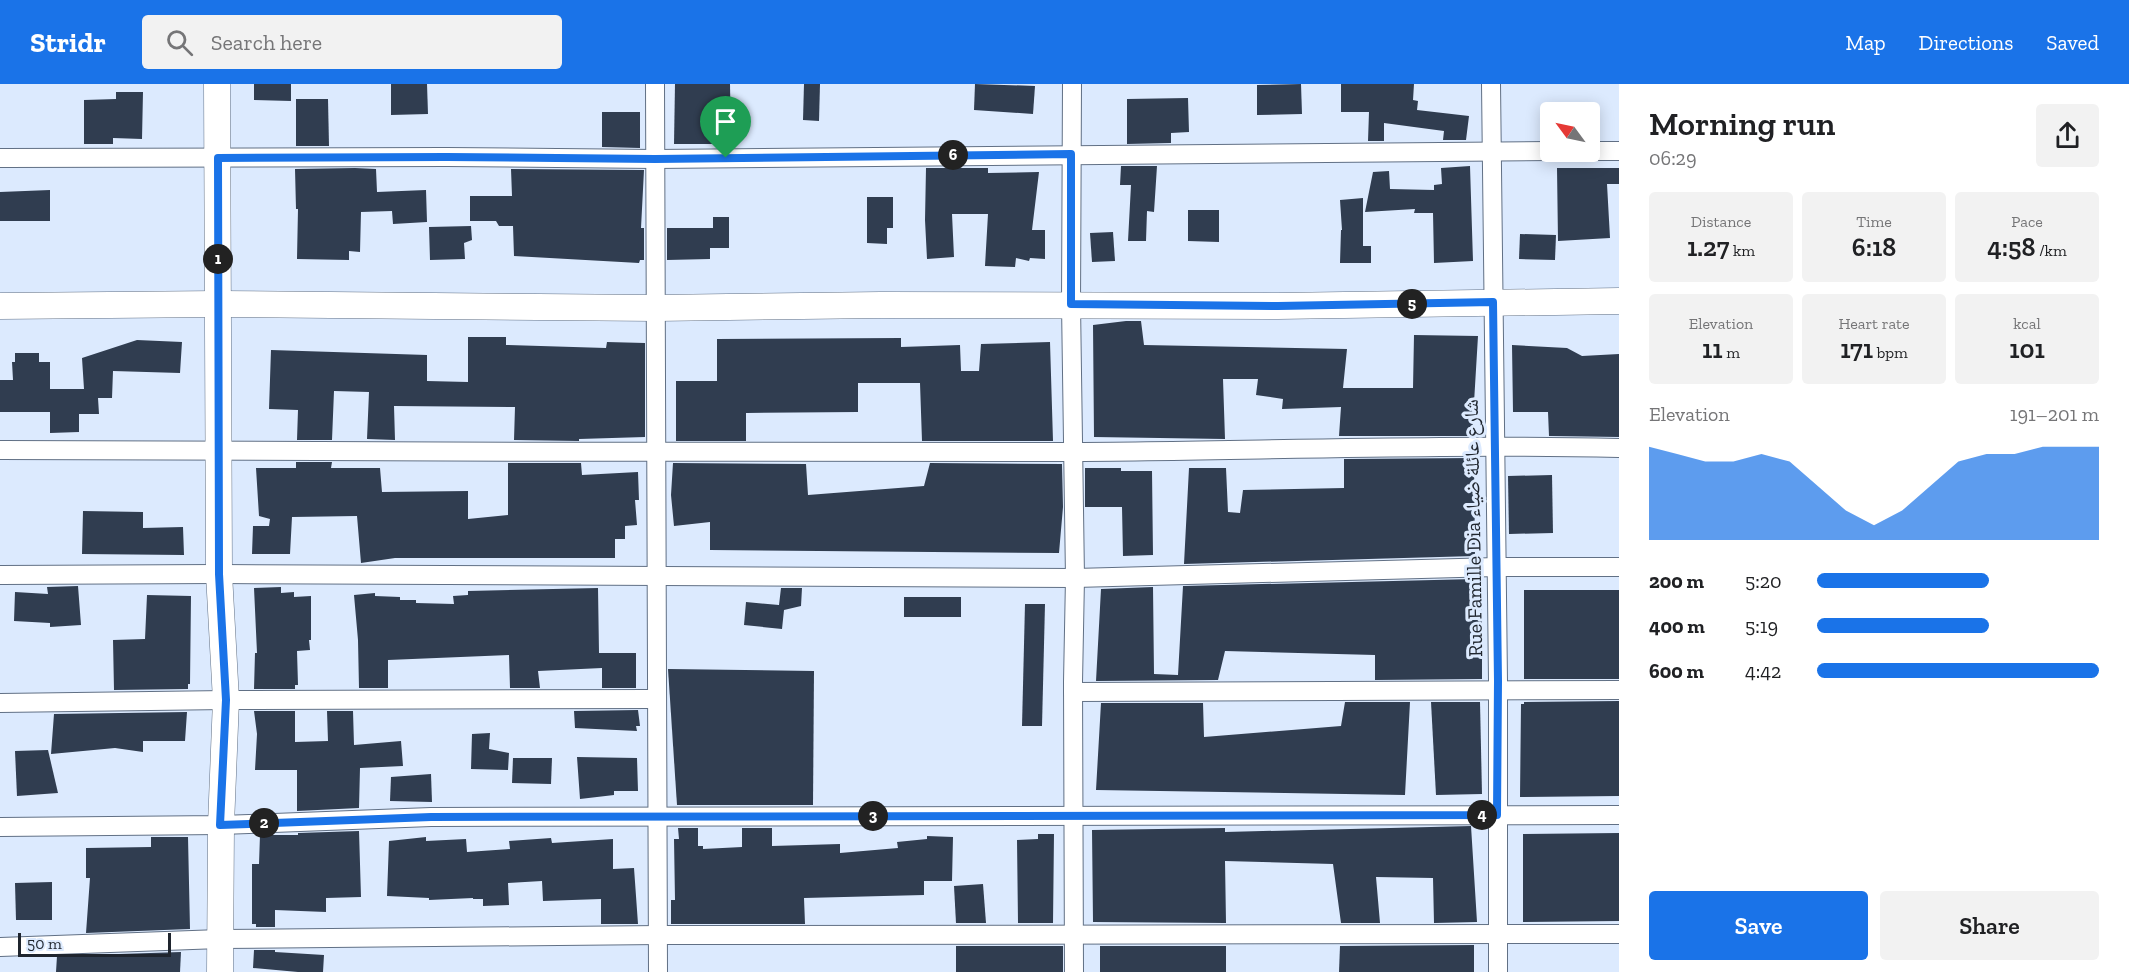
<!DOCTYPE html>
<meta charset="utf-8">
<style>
:root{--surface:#fff;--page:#f2f2f2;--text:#202124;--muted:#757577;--accent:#1a73e8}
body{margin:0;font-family:"Zilla Slab","Noto Naskh Arabic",serif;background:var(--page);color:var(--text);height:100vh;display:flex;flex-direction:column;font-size:22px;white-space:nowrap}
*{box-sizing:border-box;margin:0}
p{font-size:20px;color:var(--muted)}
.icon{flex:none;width:33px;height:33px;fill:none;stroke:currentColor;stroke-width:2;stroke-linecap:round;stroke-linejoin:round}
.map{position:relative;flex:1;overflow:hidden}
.side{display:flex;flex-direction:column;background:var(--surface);width:510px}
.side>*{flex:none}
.needle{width:39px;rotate:303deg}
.controls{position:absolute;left:1540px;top:18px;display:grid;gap:12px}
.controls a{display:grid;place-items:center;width:60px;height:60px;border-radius:6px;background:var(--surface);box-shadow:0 3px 15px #0003;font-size:30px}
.scale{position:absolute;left:18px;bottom:15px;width:153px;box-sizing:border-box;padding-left:6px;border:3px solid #1f252e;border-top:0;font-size:16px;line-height:21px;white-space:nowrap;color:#1f252e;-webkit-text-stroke:4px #dceafe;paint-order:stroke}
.pin{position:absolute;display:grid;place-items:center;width:51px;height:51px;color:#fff;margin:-62px -26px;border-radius:50% 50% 50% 0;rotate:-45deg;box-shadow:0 0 6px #0007}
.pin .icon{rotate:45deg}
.km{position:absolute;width:30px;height:30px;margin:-15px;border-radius:50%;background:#222;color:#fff;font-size:16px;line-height:30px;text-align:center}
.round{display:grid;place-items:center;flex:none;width:63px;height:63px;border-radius:6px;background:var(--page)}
.head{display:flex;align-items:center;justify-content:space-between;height:102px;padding:0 30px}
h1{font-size:33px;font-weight:600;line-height:45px}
.metrics{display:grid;grid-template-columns:repeat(3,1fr);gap:9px;height:102px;padding:6px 30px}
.metrics div{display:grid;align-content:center;border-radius:6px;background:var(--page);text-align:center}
.metrics b{font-size:26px;font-weight:600}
.metrics small{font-size:16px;font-weight:400}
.metrics p{font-size:16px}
.chart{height:168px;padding:12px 30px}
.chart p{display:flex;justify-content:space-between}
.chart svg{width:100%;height:108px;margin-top:6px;fill:var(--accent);opacity:.7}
.button{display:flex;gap:12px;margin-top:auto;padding:12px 30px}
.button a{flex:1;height:69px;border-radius:6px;background:var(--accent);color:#fff;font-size:24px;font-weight:600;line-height:69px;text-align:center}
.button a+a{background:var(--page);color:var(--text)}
ul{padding:0 30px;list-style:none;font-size:20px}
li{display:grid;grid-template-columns:96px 72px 1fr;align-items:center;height:45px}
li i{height:15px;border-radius:8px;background:var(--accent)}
header{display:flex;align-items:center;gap:36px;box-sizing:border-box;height:84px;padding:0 30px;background:var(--accent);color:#fff}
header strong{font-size:28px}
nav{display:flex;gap:33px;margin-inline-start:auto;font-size:21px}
.search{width:420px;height:54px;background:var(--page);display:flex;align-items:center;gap:15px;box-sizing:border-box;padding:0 21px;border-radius:6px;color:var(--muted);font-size:22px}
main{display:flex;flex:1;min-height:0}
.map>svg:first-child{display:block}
.building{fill:#303d50}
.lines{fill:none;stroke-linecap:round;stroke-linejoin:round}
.street-casing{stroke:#617085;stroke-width:20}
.secondary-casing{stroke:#617085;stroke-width:27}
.street{stroke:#fff;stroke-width:18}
.secondary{stroke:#fff;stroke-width:26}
.route-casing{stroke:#fff;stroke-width:12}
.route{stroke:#1a73e8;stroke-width:8}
.labels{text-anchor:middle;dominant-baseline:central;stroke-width:6;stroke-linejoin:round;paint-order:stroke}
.street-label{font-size:20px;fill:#1f252e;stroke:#dceafe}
</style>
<header>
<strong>Stridr</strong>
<div class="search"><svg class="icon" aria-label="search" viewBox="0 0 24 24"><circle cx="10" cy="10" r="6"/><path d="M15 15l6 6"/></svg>Search here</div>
<nav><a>Map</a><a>Directions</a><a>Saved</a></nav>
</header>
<main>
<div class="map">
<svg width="1619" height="888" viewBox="0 0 1619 888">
<rect width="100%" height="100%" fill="#dceafe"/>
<g class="building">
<polygon points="254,0 291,0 291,17 254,16"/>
<polygon points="391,0 427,0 428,30 391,31"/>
<polygon points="675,0 730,0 731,60 674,60"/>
<polygon points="804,0 820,0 819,37 803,36"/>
<polygon points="975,0 1035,2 1033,30 974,26"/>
<polygon points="1301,0 1302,30 1257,31 1257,1"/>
<polygon points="1341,0 1414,0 1413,16 1418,17 1417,26 1469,32 1466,56 1443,56 1444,47 1384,39 1384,57 1368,57 1369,28 1341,28"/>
<polygon points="116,8 143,8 142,55 113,54 113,60 84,60 84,16 116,15"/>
<polygon points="1188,14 1189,48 1171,49 1171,59 1127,60 1127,15"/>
<polygon points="296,15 328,15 329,62 296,62"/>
<polygon points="602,28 640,28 640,64 602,63"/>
<polygon points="1121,82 1157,82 1154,128 1147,127 1146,157 1128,157 1131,101 1120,101"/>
<polygon points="1470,82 1473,177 1434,179 1433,129 1414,129 1415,125 1365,128 1373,88 1389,87 1390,105 1434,106 1434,101 1442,100 1441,84"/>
<polygon points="355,84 376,85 377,108 426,106 427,138 393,140 392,127 361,128 360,168 349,167 349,176 297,175 298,125 296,125 295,85"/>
<polygon points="926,84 988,84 988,89 1039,88 1032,146 1045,146 1045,175 1030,174 1029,177 1016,174 1015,183 985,182 988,130 952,130 954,173 927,175 925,136"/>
<polygon points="1557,84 1619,84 1619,100 1607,100 1610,154 1558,157"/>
<polygon points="511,85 644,86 641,144 644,144 644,176 640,176 639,179 514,172 513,142 499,142 496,137 470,137 470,112 512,112"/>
<polygon points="50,106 50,137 0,137 0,108"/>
<polygon points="867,113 893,113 893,144 887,144 887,160 867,159"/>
<polygon points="1363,114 1363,162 1371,162 1371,179 1340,179 1341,146 1342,146 1340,116"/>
<polygon points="1188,126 1219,126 1219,158 1188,157"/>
<polygon points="713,133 729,133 729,164 710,164 710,175 667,176 667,144 713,144"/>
<polygon points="471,142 472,156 464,159 465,175 430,176 429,143"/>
<polygon points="1113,148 1115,177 1092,178 1090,149"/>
<polygon points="1520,150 1556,151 1555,176 1519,175"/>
<polygon points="1126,237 1141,237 1144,261 1347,265 1343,304 1413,304 1414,251 1478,252 1472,352 1339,352 1341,323 1282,325 1283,315 1256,311 1258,295 1223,295 1225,355 1094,353 1093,241"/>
<polygon points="468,253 506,253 506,261 606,264 607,258 645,259 645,353 579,355 579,357 514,356 515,323 394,322 395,356 367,355 369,308 334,307 332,356 297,356 298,326 269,325 271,266 427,271 427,297 468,298"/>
<polygon points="901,254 901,263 960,261 961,287 979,287 981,260 1050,258 1053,357 922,357 920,299 858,299 858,328 746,329 746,357 676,357 676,297 717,297 717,255"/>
<polygon points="137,256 182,258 180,289 113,287 112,314 98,314 99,330 79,330 79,348 50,349 50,328 0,328 0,296 13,296 12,278 15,278 15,269 39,269 39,278 50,278 50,305 84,305 82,274"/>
<polygon points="1512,261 1567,264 1582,272 1619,270 1619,353 1549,352 1548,328 1513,328"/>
<polygon points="1474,374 1475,472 1184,480 1189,384 1226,384 1228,428 1240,429 1243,406 1344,404 1344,375"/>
<polygon points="296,378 332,378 331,384 380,384 382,408 468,407 468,435 508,431 508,379 581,379 582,391 638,388 639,416 635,416 637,441 625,442 625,455 615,455 615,474 395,474 361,479 357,432 292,433 290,470 252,470 253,442 269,442 270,435 259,432 256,384 296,384"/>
<polygon points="673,379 806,380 808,411 924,402 930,379 1062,380 1063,423 1059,469 710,466 710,438 674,442 671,411"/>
<polygon points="1085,384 1121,384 1121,387 1152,387 1153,471 1123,472 1122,423 1085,423"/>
<polygon points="1552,391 1553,449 1509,450 1508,392"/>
<polygon points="83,427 143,428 143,444 183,443 184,471 82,470"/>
<polygon points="1475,495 1482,496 1482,595 1375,596 1375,571 1225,567 1218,596 1096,597 1101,505 1153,503 1154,590 1178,591 1183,502"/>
<polygon points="78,502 81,541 50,543 50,539 14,537 15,508 48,510 47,503"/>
<polygon points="281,503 281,509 294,508 294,513 311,512 311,556 309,556 310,566 297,567 298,601 295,601 295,605 254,605 255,569 257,569 254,504"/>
<polygon points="598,504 599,569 636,569 636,604 602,604 602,584 538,587 540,604 510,604 509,571 388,576 388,604 359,604 358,556 354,511 375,509 375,512 400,513 400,516 416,516 416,519 454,520 453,512 468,511 468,507"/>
<polygon points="781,504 802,504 801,522 784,526 782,545 744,541 746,518 779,521"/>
<rect x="1524" y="506" width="95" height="89"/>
<polygon points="147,511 191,512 190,600 188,600 188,605 114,606 113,556 145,555"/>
<rect x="904" y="513" width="57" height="20"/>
<polygon points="1025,520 1045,520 1042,642 1022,642"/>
<polygon points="668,585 814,587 813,721 677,721"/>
<polygon points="1619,617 1619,712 1520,713 1521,620 1524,620 1524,618"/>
<polygon points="1345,618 1410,618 1405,711 1096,706 1101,619 1203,619 1204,653 1341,642"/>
<polygon points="1431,618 1480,618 1482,710 1436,711"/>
<polygon points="638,626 640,642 636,642 637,647 575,644 574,627"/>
<polygon points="254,627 295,627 295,658 328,657 327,627 353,627 354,661 401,657 403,682 360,684 359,724 297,727 297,686 255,686 257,650"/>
<polygon points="187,628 185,657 143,657 143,668 115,664 51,670 54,630"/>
<polygon points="490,649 489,665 509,669 508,686 471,685 472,650"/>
<polygon points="48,666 58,709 17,712 15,667"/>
<polygon points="577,673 637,674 638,707 614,707 614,711 580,715"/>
<polygon points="513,674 552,674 551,700 512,699"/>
<polygon points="431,690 432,718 390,717 391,693"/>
<polygon points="1471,742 1477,838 1434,839 1433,794 1376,793 1380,839 1341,839 1333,780 1225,777 1226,839 1093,838 1092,746 1225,744 1225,748"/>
<polygon points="678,744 698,744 698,762 703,762 703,765 742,763 742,744 772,744 772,762 840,760 840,769 898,764 897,758 927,755 927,752 953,753 952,797 924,797 924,811 804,814 805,840 671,840 671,816 675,816 674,755 679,755"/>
<polygon points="359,747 361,813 326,814 326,828 275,826 275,843 256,843 256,840 252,840 252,780 259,780 260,751 298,751 298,749"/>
<polygon points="1619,749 1619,837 1523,838 1523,750"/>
<polygon points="1038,750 1054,750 1053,839 1018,839 1017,756 1038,755"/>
<polygon points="151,753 188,753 190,845 86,849 90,794 86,794 86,764 151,763"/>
<polygon points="426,753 426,757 466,755 467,768 510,765 509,757 551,754 552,759 613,755 613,785 634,784 638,840 601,840 601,815 543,817 542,797 508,799 509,821 483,822 483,815 473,815 473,814 429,816 429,814 387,812 389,757"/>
<polygon points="52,798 52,836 16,836 15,799"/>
<polygon points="983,800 986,839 956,839 954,802"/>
<polygon points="1474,861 1474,888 1339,888 1340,862"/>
<rect x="956" y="862" width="107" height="26"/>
<rect x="1100" y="862" width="126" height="26"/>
<polygon points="254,866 275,866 275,868 324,871 323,888 298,888 253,884"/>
<polygon points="181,868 180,888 56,888 57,872"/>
</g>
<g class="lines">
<g class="street-casing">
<g id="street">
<polyline points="655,0 658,888"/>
<polyline points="1072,0 1071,220 1075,494 1073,598 1074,888"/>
<polyline points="1491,0 1498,597 1498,888"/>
<polyline points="1590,67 1619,67"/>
<polyline points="0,74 446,73 655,75 1551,67"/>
<path d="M0,366C355,367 711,369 1066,368C1250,367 1435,360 1619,364"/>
<polyline points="0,491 219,490 1075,494 1497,483 1619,483"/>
<polyline points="1073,608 1619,606"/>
<polyline points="0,619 226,616 656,615"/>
<polyline points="0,743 221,741 431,733 1619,731"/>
<polyline points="0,863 220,855 660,851 1619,850"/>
</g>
</g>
<g class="secondary-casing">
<g id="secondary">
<polyline points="217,0 219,490 226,616 221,741 220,888"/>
<polyline points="0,222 218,220 656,224 881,221 1278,222 1619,217"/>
</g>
</g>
<use href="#street" class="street"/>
<use href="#secondary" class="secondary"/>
</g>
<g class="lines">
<g class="route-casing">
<polygon id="route" points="1071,70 1071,220 1278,222 1493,218 1498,597 1497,731 431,733 220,741 226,616 219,490 218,74 446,73 655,75"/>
</g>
<use href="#route" class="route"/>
</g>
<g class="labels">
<g class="street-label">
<text transform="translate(1473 444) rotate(-91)">Rue Famille Dia شارع عائلة ضياء</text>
</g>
</g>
</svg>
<div class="controls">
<a><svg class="needle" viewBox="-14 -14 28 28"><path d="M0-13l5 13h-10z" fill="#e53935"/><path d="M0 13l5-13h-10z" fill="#757577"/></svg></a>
</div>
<div class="scale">50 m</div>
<div class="pin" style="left:726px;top:74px;background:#1e9e55"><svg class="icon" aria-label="arrive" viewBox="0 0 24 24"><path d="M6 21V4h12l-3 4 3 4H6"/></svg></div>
<b class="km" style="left:218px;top:175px">1</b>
<b class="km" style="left:264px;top:739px">2</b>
<b class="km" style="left:873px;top:732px">3</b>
<b class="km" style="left:1482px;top:731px">4</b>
<b class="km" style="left:1412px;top:220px">5</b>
<b class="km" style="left:953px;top:71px">6</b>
</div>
<section class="side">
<div class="head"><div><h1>Morning run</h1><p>06:29</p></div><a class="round"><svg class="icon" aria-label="share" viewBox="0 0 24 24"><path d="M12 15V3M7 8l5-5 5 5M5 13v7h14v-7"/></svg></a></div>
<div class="metrics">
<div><p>Distance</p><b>1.27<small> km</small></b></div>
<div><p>Time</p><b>6:18</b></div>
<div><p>Pace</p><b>4:58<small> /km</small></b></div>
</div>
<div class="metrics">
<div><p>Elevation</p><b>11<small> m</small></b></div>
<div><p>Heart rate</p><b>171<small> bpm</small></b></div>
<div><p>kcal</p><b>101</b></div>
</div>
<div class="chart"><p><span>Elevation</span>191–201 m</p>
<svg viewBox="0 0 160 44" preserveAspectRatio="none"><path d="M0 44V6L10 9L20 12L30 12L40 9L50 12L60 22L70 32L80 38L90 32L100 22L110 12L120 9L130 9L140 6L150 6L160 6V44z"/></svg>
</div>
<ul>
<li><b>200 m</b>5:20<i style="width:61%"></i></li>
<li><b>400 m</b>5:19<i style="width:61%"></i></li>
<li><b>600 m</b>4:42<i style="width:100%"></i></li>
</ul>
<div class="button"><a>Save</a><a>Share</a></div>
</section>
</main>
